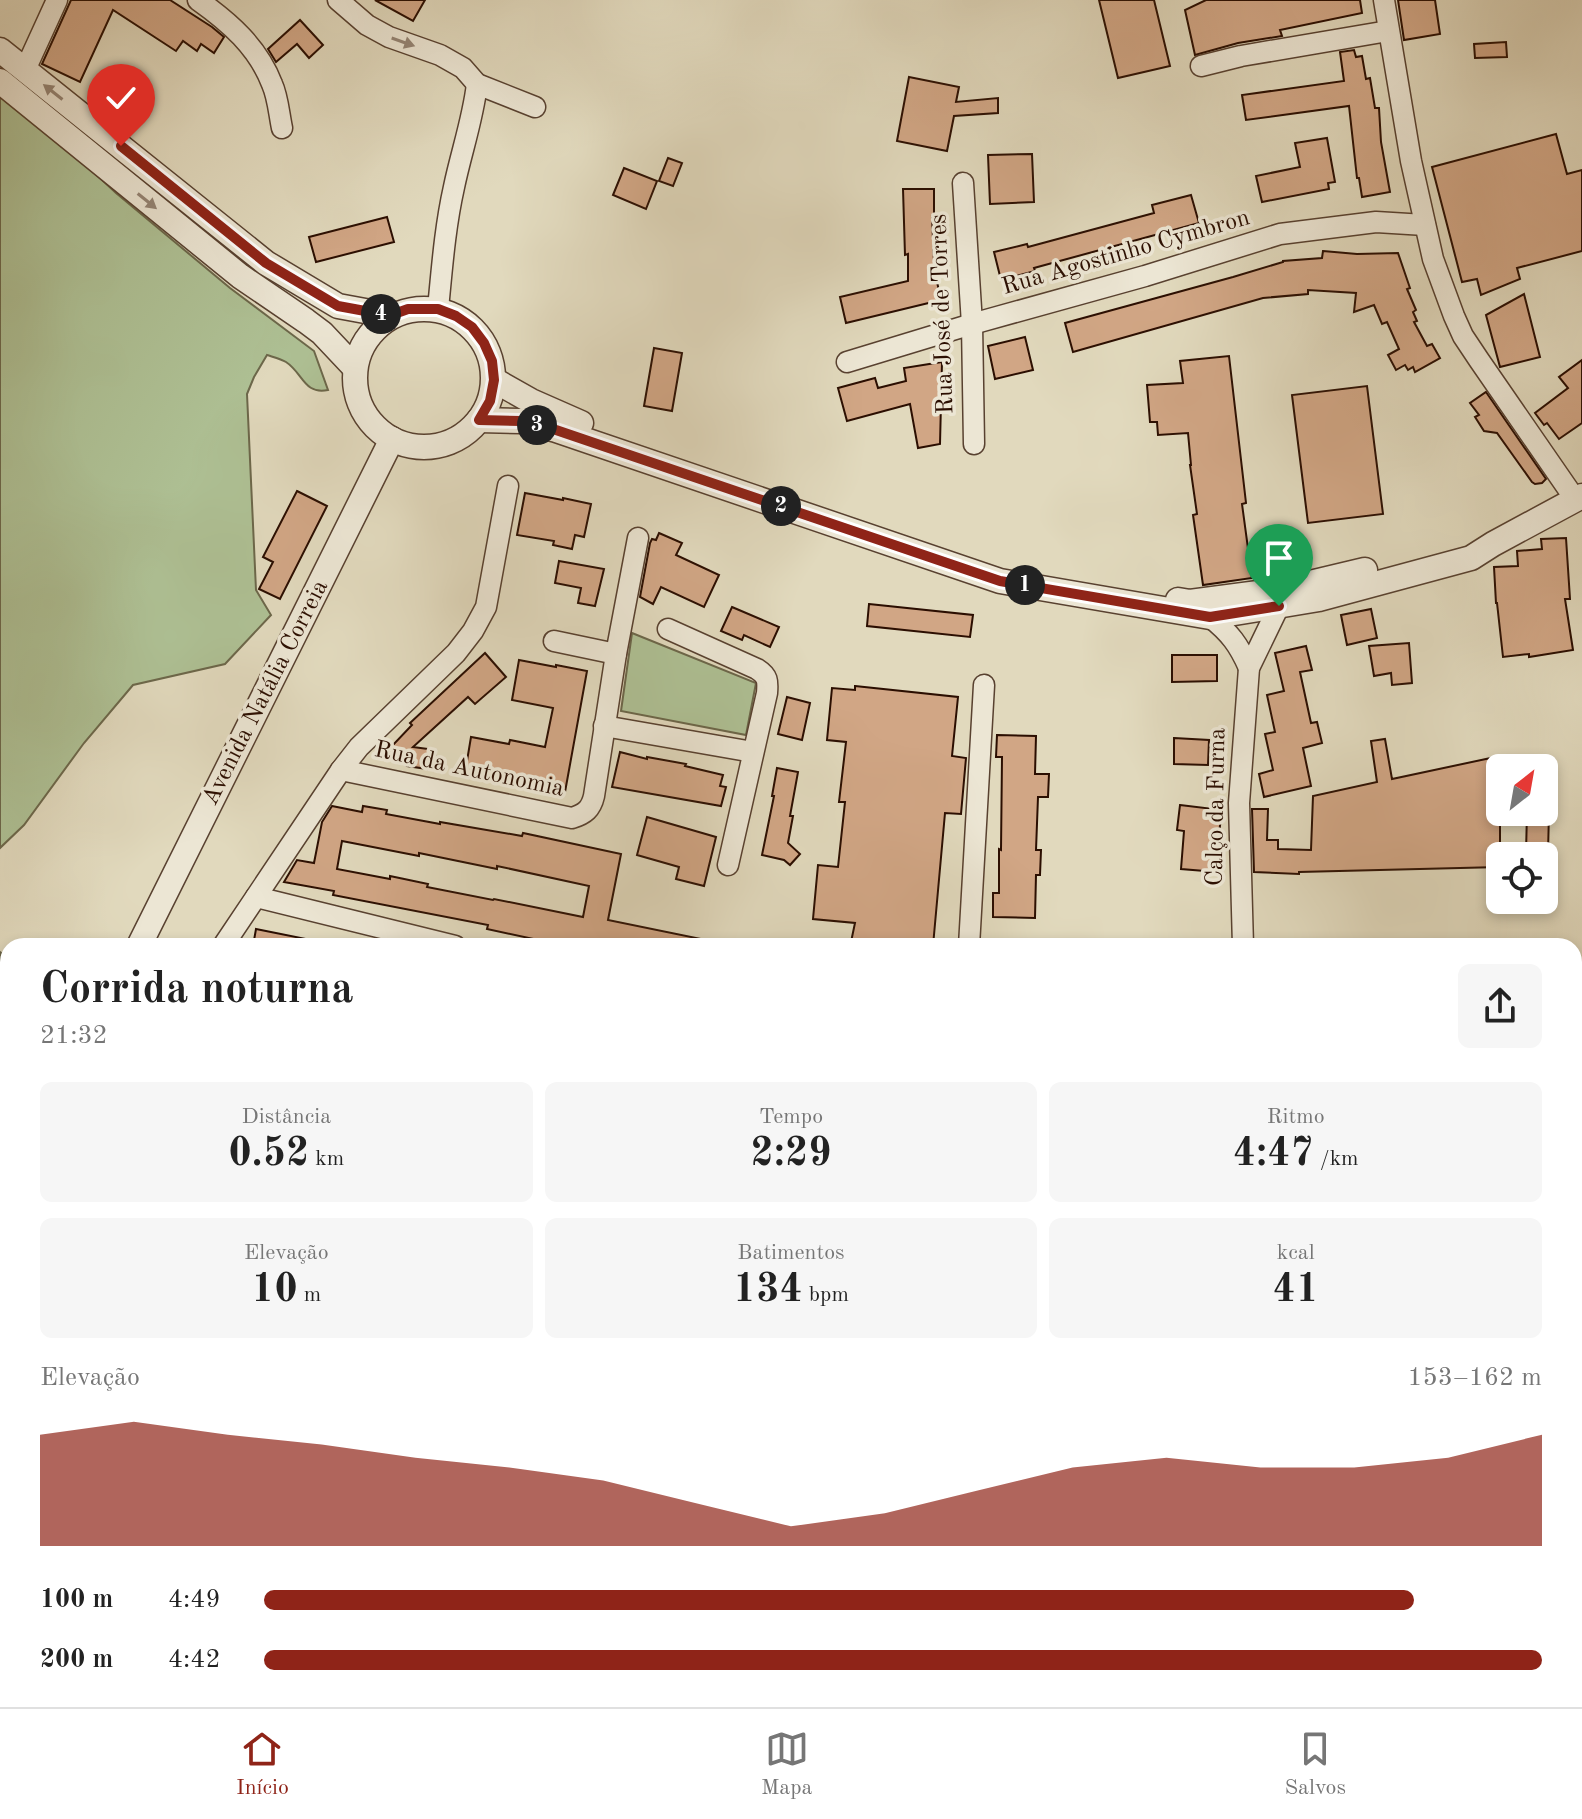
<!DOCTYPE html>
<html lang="pt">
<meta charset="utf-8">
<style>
:root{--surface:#fff;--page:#f6f6f6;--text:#222;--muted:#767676;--line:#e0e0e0;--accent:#8f2418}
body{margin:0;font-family:"Old Standard TT",serif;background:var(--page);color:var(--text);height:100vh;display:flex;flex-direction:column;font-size:30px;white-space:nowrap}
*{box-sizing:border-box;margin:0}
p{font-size:26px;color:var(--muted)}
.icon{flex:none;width:44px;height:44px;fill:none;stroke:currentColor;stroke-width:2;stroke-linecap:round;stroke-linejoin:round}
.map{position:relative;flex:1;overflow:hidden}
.details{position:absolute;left:0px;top:938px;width:1582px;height:770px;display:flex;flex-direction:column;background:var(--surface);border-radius:24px 24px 0 0;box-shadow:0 4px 12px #0003}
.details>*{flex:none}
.needle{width:52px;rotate:31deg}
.tools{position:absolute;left:1486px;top:754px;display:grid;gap:16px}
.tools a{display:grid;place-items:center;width:72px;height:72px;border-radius:12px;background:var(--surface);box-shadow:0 4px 12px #0003;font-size:40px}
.pin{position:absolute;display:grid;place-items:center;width:68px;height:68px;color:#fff;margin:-82px -34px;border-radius:50% 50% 50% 0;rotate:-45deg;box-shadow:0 0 8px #0007}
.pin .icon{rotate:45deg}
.km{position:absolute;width:40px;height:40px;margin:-20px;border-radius:50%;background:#222;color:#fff;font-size:22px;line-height:40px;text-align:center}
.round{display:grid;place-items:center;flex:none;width:84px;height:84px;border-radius:12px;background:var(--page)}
.headline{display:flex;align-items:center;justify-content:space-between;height:136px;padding:0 40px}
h1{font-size:44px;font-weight:700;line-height:60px}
.stats{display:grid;grid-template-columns:repeat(3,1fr);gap:12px;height:136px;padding:8px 40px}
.stats div{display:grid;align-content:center;border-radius:12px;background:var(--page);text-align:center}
.stats b{font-size:40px;font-weight:700}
.stats small{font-size:22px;font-weight:400}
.stats p{font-size:22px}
.chart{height:224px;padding:16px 40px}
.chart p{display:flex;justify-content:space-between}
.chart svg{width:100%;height:144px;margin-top:8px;fill:var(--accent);opacity:.7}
ul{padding:0 40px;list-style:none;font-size:26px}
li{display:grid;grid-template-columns:128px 96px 1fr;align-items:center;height:60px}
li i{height:20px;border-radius:10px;background:var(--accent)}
.menu{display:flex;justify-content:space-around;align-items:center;height:112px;border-top:2px solid var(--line);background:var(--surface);font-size:22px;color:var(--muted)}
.menu a{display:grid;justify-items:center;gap:4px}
.menu .on{color:var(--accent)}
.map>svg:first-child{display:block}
.green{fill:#aec094;stroke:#6c674a;stroke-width:2}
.building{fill:#d1a685;stroke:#2b0e01;stroke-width:2;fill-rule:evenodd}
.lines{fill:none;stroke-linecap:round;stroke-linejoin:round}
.minor-casing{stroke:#584130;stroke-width:23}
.tertiary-casing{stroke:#584130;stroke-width:27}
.minor{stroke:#ece6d4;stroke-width:20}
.tertiary{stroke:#ece6d4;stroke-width:24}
.oneway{fill:#958575}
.route-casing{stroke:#fff;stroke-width:16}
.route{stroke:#8f2418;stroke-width:10}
.labels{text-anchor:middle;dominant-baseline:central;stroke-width:7;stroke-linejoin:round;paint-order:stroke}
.street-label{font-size:24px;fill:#2b0e01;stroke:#ece6d4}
</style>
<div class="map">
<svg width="1582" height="1707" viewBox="0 0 1582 1707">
<rect width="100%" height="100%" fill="#e1d9bd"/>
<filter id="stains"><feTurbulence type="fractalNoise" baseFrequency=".0025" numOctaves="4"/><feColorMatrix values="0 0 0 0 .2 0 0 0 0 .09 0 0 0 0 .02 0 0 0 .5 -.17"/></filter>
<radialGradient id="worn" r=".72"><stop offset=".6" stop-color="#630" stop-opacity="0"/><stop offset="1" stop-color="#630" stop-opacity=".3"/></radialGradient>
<g class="green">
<path d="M0,93L15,99L116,193L230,288L314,351L328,390C304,395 303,373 286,362C281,359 273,357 267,355L254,377L247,394L256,590L271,615L225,664L133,685L84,743L24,825L0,848Z"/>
<polygon points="632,633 756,683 746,735 621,711"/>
<polygon points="0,952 8,957 8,1159 0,1173"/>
</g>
<g class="building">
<polygon points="71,0 170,0 212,27 224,37 214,53 201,44 197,51 183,41 176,51 113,10 80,82 42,64"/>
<polygon points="375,0 425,0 413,21"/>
<polygon points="1099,0 1154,0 1170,66 1118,78"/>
<polygon points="1206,0 1360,0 1362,13 1280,30 1282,36 1238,43 1195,55 1185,10"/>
<polygon points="1398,0 1435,0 1440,34 1404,40"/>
<polygon points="300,20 323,45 309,58 297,44 276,62 268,49"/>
<polygon points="1506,42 1507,57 1475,58 1474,44"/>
<polygon points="1354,50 1356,57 1362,56 1366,79 1370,78 1375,108 1379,108 1381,142 1390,192 1362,197 1359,178 1357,178 1349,106 1246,120 1242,95 1344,81 1340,52"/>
<polygon points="909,77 959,87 956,102 998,98 998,113 954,116 947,151 897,141"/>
<polygon points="1556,134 1567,174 1582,170 1582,251 1517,268 1520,279 1481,295 1477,279 1462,282 1432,167"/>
<polygon points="1327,138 1335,182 1328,183 1329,189 1262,202 1256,176 1300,167 1295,143"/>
<polygon points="1032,154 1034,202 990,204 988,155"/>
<polygon points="668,158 682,163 673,186 659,181"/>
<polygon points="624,168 657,181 646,209 613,195"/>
<polygon points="903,189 934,189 934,216 932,216 934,262 937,262 937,282 941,300 846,323 840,297 908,281 908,254 905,255"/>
<polygon points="1191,195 1199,223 1034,268 1035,271 1001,280 994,252 1027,244 1028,247 1154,213 1152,205"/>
<polygon points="387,217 394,242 316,262 309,237"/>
<polygon points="1323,251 1357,254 1398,253 1410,288 1407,289 1416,310 1413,312 1417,321 1414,322 1427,346 1432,344 1440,358 1415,372 1413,367 1408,370 1405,365 1396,370 1388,355 1399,349 1387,322 1382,324 1374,305 1354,312 1356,293 1308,290 1308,294 1263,298 1073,352 1065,323 1233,277 1283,262 1283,261 1322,258"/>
<polygon points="1524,294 1540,357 1500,367 1486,315"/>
<polygon points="1025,337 1033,370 995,379 988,346"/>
<polygon points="654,348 682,353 672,411 644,406"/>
<polygon points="1229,356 1246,503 1242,504 1252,578 1203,585 1193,515 1197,514 1190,465 1191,465 1188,433 1158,435 1157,422 1150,422 1147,385 1183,383 1180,361"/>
<polygon points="1582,360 1582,423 1559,439 1547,423 1544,425 1535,413 1568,388 1559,377"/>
<polygon points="942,362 940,444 918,448 910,404 847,421 838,388 875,378 878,388 906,381 904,368"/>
<polygon points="1367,386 1383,514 1308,523 1292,395"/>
<polygon points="1486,392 1546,479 1542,483 1535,484 1532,482 1497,433 1484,431 1475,417 1479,415 1470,403"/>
<polygon points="297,491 327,506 280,599 259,589 273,562 263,557"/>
<polygon points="525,493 563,500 563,498 591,504 584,537 575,535 572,549 553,545 554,541 517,535"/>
<polygon points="659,533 682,543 676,555 719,575 704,607 661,587 653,604 640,597 650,543 652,539 656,540"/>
<polygon points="1566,538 1570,599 1565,599 1573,650 1529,657 1529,654 1503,657 1497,603 1496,603 1494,567 1518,566 1517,551 1542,549 1541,539"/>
<polygon points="559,561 604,569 595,606 578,603 581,588 555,583"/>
<polygon points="869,604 973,615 970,637 867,626"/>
<polygon points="732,607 779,627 770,647 744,635 742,640 721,631"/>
<polygon points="1371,609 1377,638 1347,645 1341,615"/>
<polygon points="1409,643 1412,683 1392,685 1391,673 1374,676 1369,646"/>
<polygon points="1306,646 1312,670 1300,672 1311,723 1317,722 1322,743 1303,748 1311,786 1264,797 1259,774 1273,770 1265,734 1275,732 1267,695 1284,691 1275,653"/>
<polygon points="485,653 506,677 475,704 468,697 413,747 436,750 434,770 407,766 382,744 393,745 412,725 410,723"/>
<polygon points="1172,655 1217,655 1217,681 1172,682"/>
<polygon points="519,660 556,667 556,665 587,671 565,792 536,787 537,784 487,774 487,776 465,773 471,737 509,744 510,740 545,747 553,708 512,700"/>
<polygon points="855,686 958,697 952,756 966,758 961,814 945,813 933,946 863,946 864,944 851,942 855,923 813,919 818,865 838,867 845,802 839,802 846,742 827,740 832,688 855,690"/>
<polygon points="787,697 810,703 802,740 778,734"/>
<polygon points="997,735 1036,736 1035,774 1049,774 1048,797 1038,797 1036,850 1041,850 1040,875 1036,875 1035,918 993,917 993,893 999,893 999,849 1001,850 1002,757 996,757"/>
<polygon points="1174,738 1209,740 1208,765 1174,764"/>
<polygon points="1385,739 1392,779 1500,756 1500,867 1299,872 1299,874 1254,872 1252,809 1268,809 1267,840 1278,840 1278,849 1311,850 1313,796 1377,782 1371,741"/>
<polygon points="620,752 647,759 647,757 686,764 685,766 723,775 720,786 726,787 721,806 612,787"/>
<polygon points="777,768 798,772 790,816 793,816 788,843 800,854 790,865 784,860 762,855 774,796 772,796"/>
<polygon points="1180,805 1222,810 1216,857 1219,858 1217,872 1181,869 1184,831 1177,830"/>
<path d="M332,806L362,812L363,806L387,810L386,814L440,824V822L522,836L523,833L621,854L608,920L701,939L700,946H566L487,929L488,925L333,895L334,891L284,882L297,860L314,863L322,822ZM342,841L419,856V853L497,869V866L589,886L583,917L494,899L493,900L427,887L428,884L390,876V879L337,869Z"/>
<polygon points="1527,812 1549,812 1548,853 1526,853"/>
<polygon points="647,817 716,837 704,886 676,879 679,867 637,855"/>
<polygon points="256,929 306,939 306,946 253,946"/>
</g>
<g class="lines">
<g class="minor-casing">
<g id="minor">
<path d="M198,0C229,22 258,47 272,84C278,97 279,114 282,128"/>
<polyline points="338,0 367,25 389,37 440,55 463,68 477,84 535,107"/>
<polyline points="1384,0 1411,161 1433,259 1454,316 1463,336 1479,360 1575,499"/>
<polyline points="1201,66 1241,56 1388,31"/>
<polyline points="25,70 57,0"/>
<polyline points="963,183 972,324 974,444"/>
<path d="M438,309C442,268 445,227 454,187C461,153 473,119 477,84"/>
<polyline points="847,362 972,324 1145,276 1280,234 1376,222 1425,225"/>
<path d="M1210,617C1230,633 1239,645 1249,668"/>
<path d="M668,629L757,669C768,676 768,681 767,693L728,865"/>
<polyline points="554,641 616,654"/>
<polyline points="604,726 753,752"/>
<path d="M341,770L572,818C585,814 591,809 594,796L616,654L638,538"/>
<polyline points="256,897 455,946"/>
<polyline points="223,946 341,770 359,747 456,653 473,631 486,607 508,486"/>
<polyline points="969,946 984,685"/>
<polyline points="1243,946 1239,803 1249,668 1279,606"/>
<polyline points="0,1446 8,1450"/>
<polyline points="0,1582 8,1566"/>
<polyline points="0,1665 8,1669"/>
<polyline points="69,1700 83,1707"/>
<polyline points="596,1700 633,1707"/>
<polyline points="145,1707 149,1700"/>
<polyline points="1083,1707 1085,1700"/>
</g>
</g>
<g class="tertiary-casing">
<g id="tertiary">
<polyline points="0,50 266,263 338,306 376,313 394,314"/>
<polyline points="0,81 240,276 306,321 322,333 355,368"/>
<circle cx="424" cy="378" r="69"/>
<polyline points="494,380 531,401 581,423"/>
<polyline points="479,420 521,421 556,430 1000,581 1210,617 1319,599 1471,558 1493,544 1582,496"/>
<polyline points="1178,600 1190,602 1281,590 1365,570"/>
<polyline points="139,946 392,439"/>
<polyline points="0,1222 8,1209"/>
</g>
</g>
<use href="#minor" class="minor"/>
<use href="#tertiary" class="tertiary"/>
</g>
<defs><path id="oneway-solid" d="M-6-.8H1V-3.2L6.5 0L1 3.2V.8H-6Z" transform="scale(2)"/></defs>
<g class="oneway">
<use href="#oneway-solid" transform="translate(403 42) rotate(19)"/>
<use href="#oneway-solid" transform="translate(53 92) rotate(-142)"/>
<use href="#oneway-solid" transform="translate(147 201) rotate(39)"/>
</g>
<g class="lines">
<g class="route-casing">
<polyline id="route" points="121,146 266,263 338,306 376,313 394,314 408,309 438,309 456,316 472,327 484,343 492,361 494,380 490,401 479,420 521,421 556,430 1000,581 1210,617 1279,606"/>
</g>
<use href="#route" class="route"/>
</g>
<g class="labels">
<g class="street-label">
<text transform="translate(1126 253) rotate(-16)">Rua Agostinho Cymbron</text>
<text transform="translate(943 314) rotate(-92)">Rua José de Torres</text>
<text transform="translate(266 693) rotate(-63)">Avenida Natália Correia</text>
<text transform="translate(469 770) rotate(12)">Rua da Autonomia</text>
<text transform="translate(1217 807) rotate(-89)">Calço da Furna</text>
</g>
</g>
<rect width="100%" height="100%" filter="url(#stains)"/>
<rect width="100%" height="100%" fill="url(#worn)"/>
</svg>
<div class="tools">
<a><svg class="needle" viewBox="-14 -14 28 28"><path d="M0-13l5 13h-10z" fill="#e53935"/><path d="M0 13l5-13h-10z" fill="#767676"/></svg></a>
<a><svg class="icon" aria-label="locate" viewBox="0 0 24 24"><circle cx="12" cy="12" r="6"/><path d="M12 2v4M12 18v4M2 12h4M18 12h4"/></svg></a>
</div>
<div class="pin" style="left:1279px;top:606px;background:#1e9e55"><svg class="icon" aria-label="arrive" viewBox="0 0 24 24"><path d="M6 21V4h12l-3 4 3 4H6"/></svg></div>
<div class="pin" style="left:121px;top:146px;background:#d93025"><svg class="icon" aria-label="check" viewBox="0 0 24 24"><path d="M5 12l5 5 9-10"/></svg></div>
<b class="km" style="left:1025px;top:585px">1</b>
<b class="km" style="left:781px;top:506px">2</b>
<b class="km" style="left:537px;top:425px">3</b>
<b class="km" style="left:381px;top:314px">4</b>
<section class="details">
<div class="headline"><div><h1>Corrida noturna</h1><p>21:32</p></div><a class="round"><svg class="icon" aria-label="share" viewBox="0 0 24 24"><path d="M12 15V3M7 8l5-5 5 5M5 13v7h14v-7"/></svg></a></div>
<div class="stats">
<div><p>Distância</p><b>0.52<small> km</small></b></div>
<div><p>Tempo</p><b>2:29</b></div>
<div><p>Ritmo</p><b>4:47<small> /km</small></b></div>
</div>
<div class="stats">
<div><p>Elevação</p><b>10<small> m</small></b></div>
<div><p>Batimentos</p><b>134<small> bpm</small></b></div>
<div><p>kcal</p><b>41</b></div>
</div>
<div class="chart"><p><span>Elevação</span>153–162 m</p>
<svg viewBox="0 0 160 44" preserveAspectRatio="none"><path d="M0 44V10L10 6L20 10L30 13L40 17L50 20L60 24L70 31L80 38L90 34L100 27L110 20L120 17L130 20L140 20L150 17L160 10V44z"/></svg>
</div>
<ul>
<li><b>100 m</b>4:49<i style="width:90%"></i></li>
<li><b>200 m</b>4:42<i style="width:100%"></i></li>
</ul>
</section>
</div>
<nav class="menu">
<a class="on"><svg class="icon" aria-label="home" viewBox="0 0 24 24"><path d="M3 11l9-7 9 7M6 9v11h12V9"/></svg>Início</a>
<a><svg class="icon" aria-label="map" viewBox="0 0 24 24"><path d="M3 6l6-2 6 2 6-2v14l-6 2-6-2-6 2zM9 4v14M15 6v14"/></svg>Mapa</a>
<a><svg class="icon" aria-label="saved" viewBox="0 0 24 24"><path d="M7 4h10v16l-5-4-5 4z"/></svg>Salvos</a>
</nav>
